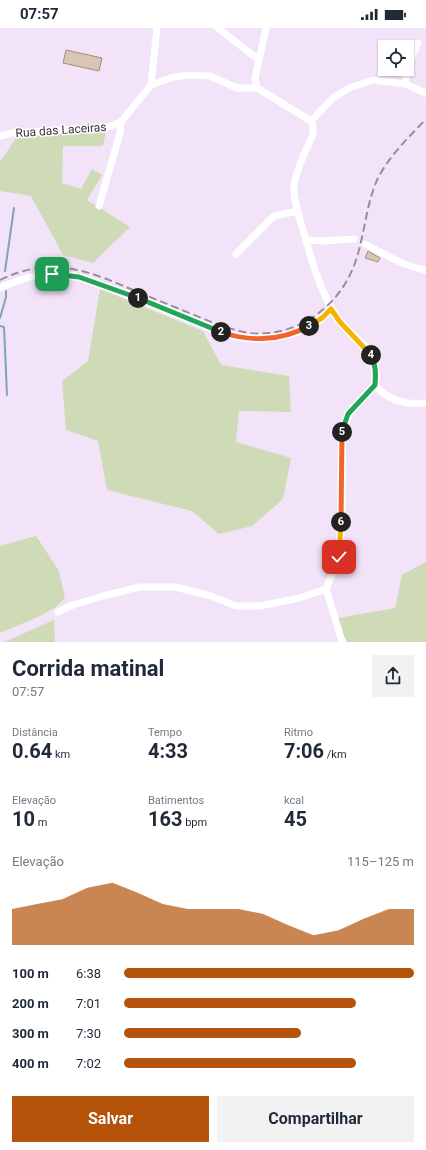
<!DOCTYPE html>
<html lang="pt">
<meta charset="utf-8">
<style>
:root{--surface:#fff;--page:#f2f2f3;--text:#1f2937;--muted:#747a83;--accent:#b45309}
body{margin:0;font-family:Roboto,sans-serif;background:var(--page);color:var(--text);height:100vh;display:flex;flex-direction:column;font-size:15px;white-space:nowrap}
*{box-sizing:border-box;margin:0}
p{font-size:13px;color:var(--muted)}
.icon{flex:none;width:22px;height:22px;fill:none;stroke:currentColor;stroke-width:2;stroke-linecap:round;stroke-linejoin:round}
.map{position:relative;height:614px;overflow:hidden}
.drawer{display:flex;flex-direction:column;background:var(--surface);flex:1}
.drawer>*{flex:none}
.controls{position:absolute;left:378px;top:12px;display:grid;gap:8px}
.controls a{display:grid;place-items:center;width:36px;height:36px;border-radius:0px;background:var(--surface);box-shadow:0 1px 3px #0004;font-size:20px}
.pin{position:absolute;display:grid;place-items:center;width:34px;height:34px;color:#fff;margin:-17px;border-radius:8px;box-shadow:0 2px 6px #0006}
.km{position:absolute;width:20px;height:20px;margin:-10px;border-radius:50%;background:#222;color:#fff;font-size:11px;line-height:20px;text-align:center}
.round{display:grid;place-items:center;flex:none;width:42px;height:42px;border-radius:0px;background:var(--page)}
.head{display:flex;align-items:center;justify-content:space-between;height:68px;padding:0 12px}
h1{font-size:22px;font-weight:700;line-height:30px}
.metrics{display:grid;grid-template-columns:repeat(3,1fr);gap:6px;height:68px;padding:4px 12px}
.metrics div{display:grid;align-content:center}
.metrics b{font-size:20px;font-weight:700}
.metrics small{font-size:11px;font-weight:400}
.metrics p{font-size:11px}
.chart{height:112px;padding:8px 12px}
.chart p{display:flex;justify-content:space-between}
.chart svg{width:100%;height:72px;margin-top:4px;fill:var(--accent);opacity:.7}
.cta{display:flex;gap:8px;margin-top:auto;padding:8px 12px}
.cta a{flex:1;height:46px;border-radius:0px;background:var(--accent);color:#fff;font-size:16px;font-weight:700;line-height:46px;text-align:center}
.cta a+a{background:var(--page);color:var(--text)}
ul{padding:0 12px;list-style:none;font-size:13px}
li{display:grid;grid-template-columns:64px 48px 1fr;align-items:center;height:30px}
li i{height:10px;border-radius:5px;background:var(--accent)}
.status{display:flex;justify-content:space-between;align-items:center;height:28px;padding:0 20px;background:var(--surface);direction:ltr}
.status svg{height:11px;fill:currentColor}
.map>svg:first-child{display:block}
.green{fill:#cedbb6}
.lines{fill:none;stroke-linecap:round;stroke-linejoin:round}
.stream{stroke:#84a2b9;stroke-width:2}
.building{fill:#d9c5b3;stroke:#a18f7d}
.minor{stroke:#fff;stroke-width:7}
.rail{stroke:#988d9c;stroke-width:2;stroke-dasharray:8 4;stroke-linecap:butt}
.split-1-casing{stroke:#fff;stroke-width:8}
.split-2-casing{stroke:#fff;stroke-width:8}
.split-3-casing{stroke:#fff;stroke-width:8}
.split-4-casing{stroke:#fff;stroke-width:8}
.split-5-casing{stroke:#fff;stroke-width:8}
.split-6-casing{stroke:#fff;stroke-width:8}
.split-7-casing{stroke:#fff;stroke-width:8}
.split-1{stroke:#22a559;stroke-width:5}
.split-2{stroke:#22a559;stroke-width:5}
.split-3{stroke:#f0652b;stroke-width:5}
.split-4{stroke:#f5b400;stroke-width:5}
.split-5{stroke:#22a559;stroke-width:5}
.split-6{stroke:#f0652b;stroke-width:5}
.split-7{stroke:#f5b400;stroke-width:5}
.labels{text-anchor:middle;dominant-baseline:central;stroke-width:3;stroke-linejoin:round;paint-order:stroke}
.street-label{font-size:12px;fill:#3a333c;stroke:#fff}
</style>
<div class="status"><b>07:57</b><svg viewBox="0 0 49 12"><path d="M0 12V9h3v3zM5 12V6h3v6zM10 12V3h3v9zM15 12V0h3v12zM26 1h20v11H26zM47 4h2v5h-2z"/></svg></div>
<div class="map">
<svg width="426" height="614" viewBox="0 0 426 614">
<rect width="100%" height="100%" fill="#f3e3f8"/>
<g class="green">
<polygon points="106,102 103,118 63,118 62,155 81,161 92,141 102,147 87,172 130,199 93,235 63,227 31,168 0,163 0,134 16,110"/>
<polygon points="100,261 203,303 221,337 289,348 291,384 239,383 236,414 291,430 283,471 252,498 219,506 192,483 107,462 98,413 66,402 62,353 88,333"/>
<polygon points="36,508 59,543 65,570 56,579 38,589 0,605 0,518"/>
<polygon points="426,534 426,614 346,614 338,590 395,580 402,547"/>
<polygon points="54,592 55,614 4,614"/>
</g>
<g class="lines">
<g class="stream">
<polyline points="5,243 14,180"/>
<polyline points="0,290 6,269 6,263"/>
<polyline points="0,298 4,299 7,367"/>
</g>
</g>
<g class="building">
<polygon points="66,22 102,30 99,43 63,35"/>
<polygon points="368,223 380,230 378,234 365,230"/>
</g>
<g class="lines">
<g class="minor">
<polyline points="218,0 259,32"/>
<polyline points="405,56 409,35 418,15"/>
<polyline points="151,57 157,0"/>
<polyline points="257,60 255,50 266,0"/>
<path d="M311,93L313,98V106C307,121 296,141 294,157C293,172 299,188 303,202C312,233 320,265 339,292C349,306 369,316 374,333C377,341 376,349 375,357C359,374 346,382 342,406V478L339,529L326,561L341,610L343,614"/>
<polyline points="311,93 333,70 349,60 373,52 405,56 426,65"/>
<polyline points="0,108 13,105 108,99 121,94"/>
<polyline points="99,178 120,105 121,94 151,57 173,49 191,47 210,48 237,60 257,60 311,93"/>
<polyline points="306,212 322,213 354,211"/>
<path d="M365,216C384,226 405,239 426,242"/>
<polyline points="236,226 274,188 298,183"/>
<path d="M0,260C20,250 40,245 62,246C82,248 100,256 118,263C151,276 184,290 218,303C256,316 303,313 331,281"/>
<path d="M375,357C388,373 406,377 426,375"/>
<polyline points="58,584 73,577 103,568 140,559 175,559 211,568 236,578 260,578 299,570 326,561"/>
</g>
<path class="rail" d="M0,252C53,226 91,244 140,265C165,275 189,285 214,295C225,299 237,303 249,305C298,310 341,278 356,232C365,205 366,176 378,150C390,127 408,110 426,91"/>
</g>
<g class="lines">
<g class="split-1-casing">
<polyline id="split-1" points="52,246 79,249 138,270"/>
</g>
<g class="split-2-casing">
<polyline id="split-2" points="138,270 221,304"/>
</g>
<g class="split-3-casing">
<path id="split-3" d="M221,304C250,314 281,313 309,298"/>
</g>
<g class="split-4-casing">
<polyline id="split-4" points="309,298 322,290 331,281 340,294 371,327"/>
</g>
<g class="split-5-casing">
<path id="split-5" d="M342,404L348,386L375,357C376,346 376,337 371,327"/>
</g>
<g class="split-6-casing">
<polyline id="split-6" points="341,494 342,404"/>
</g>
<g class="split-7-casing">
<polyline id="split-7" points="339,529 341,494"/>
</g>
<use href="#split-1" class="split-1"/>
<use href="#split-2" class="split-2"/>
<use href="#split-3" class="split-3"/>
<use href="#split-4" class="split-4"/>
<use href="#split-5" class="split-5"/>
<use href="#split-6" class="split-6"/>
<use href="#split-7" class="split-7"/>
</g>
<g class="labels">
<g class="street-label">
<text transform="translate(61 102) rotate(-4)">Rua das Laceiras</text>
</g>
</g>
</svg>
<div class="controls">
<a><svg class="icon" aria-label="locate" viewBox="0 0 24 24"><circle cx="12" cy="12" r="6"/><path d="M12 2v4M12 18v4M2 12h4M18 12h4"/></svg></a>
</div>
<div class="pin" style="left:52px;top:246px;background:#1e9e55"><svg class="icon" aria-label="arrive" viewBox="0 0 24 24"><path d="M6 21V4h12l-3 4 3 4H6"/></svg></div>
<div class="pin" style="left:339px;top:529px;background:#d93025"><svg class="icon" aria-label="check" viewBox="0 0 24 24"><path d="M5 12l5 5 9-10"/></svg></div>
<b class="km" style="left:138px;top:270px">1</b>
<b class="km" style="left:221px;top:304px">2</b>
<b class="km" style="left:309px;top:298px">3</b>
<b class="km" style="left:371px;top:327px">4</b>
<b class="km" style="left:342px;top:404px">5</b>
<b class="km" style="left:341px;top:494px">6</b>
</div>
<section class="drawer">
<div class="head"><div><h1>Corrida matinal</h1><p>07:57</p></div><a class="round"><svg class="icon" aria-label="share" viewBox="0 0 24 24"><path d="M12 15V3M7 8l5-5 5 5M5 13v7h14v-7"/></svg></a></div>
<div class="metrics">
<div><p>Distância</p><b>0.64<small> km</small></b></div>
<div><p>Tempo</p><b>4:33</b></div>
<div><p>Ritmo</p><b>7:06<small> /km</small></b></div>
</div>
<div class="metrics">
<div><p>Elevação</p><b>10<small> m</small></b></div>
<div><p>Batimentos</p><b>163<small> bpm</small></b></div>
<div><p>kcal</p><b>45</b></div>
</div>
<div class="chart"><p><span>Elevação</span>115–125 m</p>
<svg viewBox="0 0 160 44" preserveAspectRatio="none"><path d="M0 44V22L10 19L20 16L30 9L40 6L50 12L60 19L70 22L80 22L90 22L100 25L110 32L120 38L130 35L140 28L150 22L160 22V44z"/></svg>
</div>
<ul>
<li><b>100 m</b>6:38<i style="width:100%"></i></li>
<li><b>200 m</b>7:01<i style="width:80%"></i></li>
<li><b>300 m</b>7:30<i style="width:61%"></i></li>
<li><b>400 m</b>7:02<i style="width:80%"></i></li>
</ul>
<div class="cta"><a>Salvar</a><a>Compartilhar</a></div>
</section>
